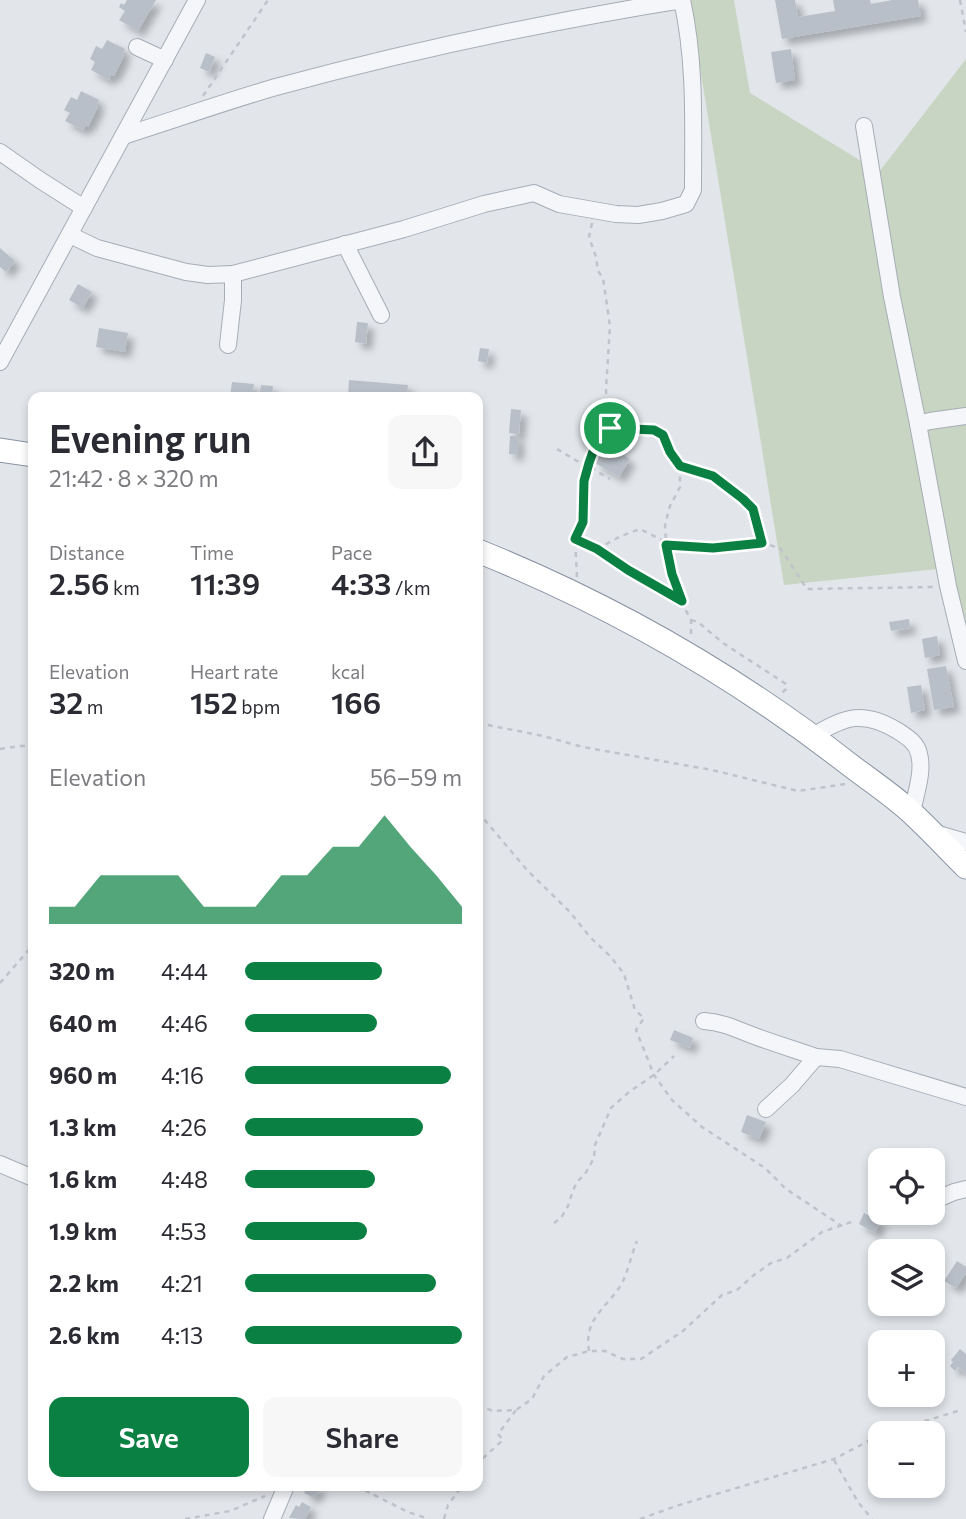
<!DOCTYPE html>
<meta charset="utf-8">
<style>
:root{--surface:#fff;--page:#f7f7f7;--text:#2b2b33;--muted:#7c7c81;--accent:#0b8043}
body{margin:0;font-family:Commissioner,sans-serif;background:var(--page);color:var(--text);height:100vh;display:flex;flex-direction:column;font-size:26px;white-space:nowrap}
*{box-sizing:border-box;margin:0}
p{font-size:23px;color:var(--muted)}
.icon{flex:none;width:38px;height:38px;fill:none;stroke:currentColor;stroke-width:2;stroke-linecap:round;stroke-linejoin:round}
.map{position:relative;flex:1;overflow:hidden}
.details{position:absolute;left:28px;top:392px;width:455px;height:1099px;display:flex;flex-direction:column;background:var(--surface);border-radius:14px;box-shadow:0 4px 10px #0003}
.details>*{flex:none}
.tools{position:absolute;left:868px;top:1148px;display:grid;gap:14px}
.tools a{display:grid;place-items:center;width:77px;height:77px;border-radius:14px;background:var(--surface);box-shadow:0 4px 10px #0003;font-size:35px}
.pin{position:absolute;display:grid;place-items:center;width:60px;height:60px;color:#fff;margin:-30px;border:4px solid #fff;border-radius:50%;box-shadow:0 2px 7px #0007}
.round{display:grid;place-items:center;flex:none;width:74px;height:74px;border-radius:14px;background:var(--page)}
.headline{display:flex;align-items:center;justify-content:space-between;height:119px;padding:0 21px}
h1{font-size:38px;font-weight:600;line-height:52px}
.metrics{display:grid;grid-template-columns:repeat(3,1fr);gap:10px;height:119px;padding:7px 21px}
.metrics div{display:grid;align-content:center}
.metrics b{font-size:30px;font-weight:600}
.metrics small{font-size:19px;font-weight:400}
.metrics p{font-size:19px}
.chart{height:196px;padding:14px 21px}
.chart p{display:flex;justify-content:space-between}
.chart svg{width:100%;height:126px;margin-top:7px;fill:var(--accent);opacity:.7}
.cta{display:flex;gap:14px;margin-top:auto;padding:14px 21px}
.cta a{flex:1;height:80px;border-radius:14px;background:var(--accent);color:#fff;font-size:28px;font-weight:600;line-height:80px;text-align:center}
.cta a+a{background:var(--page);color:var(--text)}
ul{padding:0 21px;list-style:none;font-size:23px}
li{display:grid;grid-template-columns:112px 84px 1fr;align-items:center;height:52px}
li i{height:18px;border-radius:9px;background:var(--accent)}
.map>svg:first-child{display:block}
.green{fill:#c8d5c3}
.building{fill:#b9bfc8;filter:url(#shadow)}
.lines{fill:none;stroke-linecap:round;stroke-linejoin:round}
.minor-casing{stroke:#a7adb5;stroke-width:18}
.highway-casing{stroke:#8993a2;stroke-width:25}
.path{stroke:#c0c3ca;stroke-width:2.5;stroke-dasharray:5 5;stroke-linecap:butt}
.minor{stroke:#f5f6f9;stroke-width:16}
.highway{stroke:#fff;stroke-width:23}
.route-casing{stroke:#fff;stroke-width:14}
.route{stroke:#0b8043;stroke-width:9}
</style>
<div class="map">
<svg width="966" height="1519" viewBox="0 0 966 1519">
<defs>
<filter id="shadow"><feDropShadow dx="6" dy="6" stdDeviation="3.5" flood-color="#0004"/></filter>
</defs>
<rect width="100%" height="100%" fill="#e2e6eb"/>
<polygon class="green" points="689,0 734,0 750,93 879,172 966,59 966,638 948,568 784,585"/>
<g class="building">
<polygon points="127,0 156,0 138,31 119,20 125,11 119,7 121,3 124,5"/>
<polygon points="775,0 795,0 798,17 835,11 833,0 870,0 871,4 892,0 918,0 921,16 782,39"/>
<polygon points="107,40 125,49 122,55 124,56 114,76 111,75 109,80 91,70 95,62 90,59 96,46 102,49"/>
<polygon points="791,49 795,80 776,83 771,52"/>
<polygon points="206,53 215,57 209,72 200,68"/>
<polygon points="81,91 99,100 96,106 98,107 88,127 86,125 83,130 65,121 70,113 64,110 71,97 77,100"/>
<polygon points="0,248 15,261 6,272 0,267"/>
<polygon points="78,284 92,292 83,308 69,300"/>
<polygon points="357,322 368,323 366,344 355,342"/>
<polygon points="99,328 128,333 125,352 96,347"/>
<polygon points="480,348 489,349 487,363 478,361"/>
<polygon points="349,380 408,385 407,397 348,397"/>
<polygon points="232,382 254,384 252,397 230,397"/>
<polygon points="261,385 273,386 272,397 259,397"/>
<polygon points="511,409 521,410 519,434 509,433"/>
<polygon points="510,436 518,436 518,455 509,454"/>
<polygon points="606,445 630,459 619,477 595,463"/>
<polygon points="909,619 910,628 891,631 889,622"/>
<polygon points="937,636 940,655 925,658 922,639"/>
<polygon points="946,666 954,707 934,710 927,669"/>
<polygon points="921,685 925,710 911,713 907,687"/>
<polygon points="674,1030 693,1038 690,1048 670,1040"/>
<polygon points="747,1115 766,1122 759,1139 741,1132"/>
<polygon points="864,1213 881,1221 875,1233 859,1224"/>
<polygon points="957,1261 966,1267 966,1273 956,1288 944,1281"/>
<polygon points="960,1349 966,1354 966,1374 958,1367 955,1371 950,1366 953,1362 951,1360"/>
<polygon points="303,1486 321,1486 314,1498 304,1493 307,1488"/>
<polygon points="302,1502 311,1507 305,1519 289,1518 296,1505 299,1507"/>
</g>
<g class="lines">
<g class="minor-casing">
<g id="minor">
<polyline points="137,47 165,60"/>
<polyline points="864,126 892,297 918,424"/>
<path d="M123,136C174,120 224,102 276,87C409,51 545,22 682,0C696,63 693,126 693,190L686,204L662,211L638,215L616,214L559,204L534,193L484,204L404,229L233,274"/>
<polyline points="0,152 40,180 84,208"/>
<polyline points="70,235 97,248 186,272 208,275 233,274 233,300 228,345"/>
<polyline points="345,244 381,315"/>
<polyline points="0,362 197,0"/>
<polyline points="966,416 930,421 918,424 948,586 966,661"/>
<path d="M813,736C845,716 864,710 898,731C907,737 917,743 919,754C924,772 915,795 912,813"/>
<polyline points="935,833 966,842"/>
<path d="M704,1021C727,1023 737,1030 757,1037C776,1044 796,1050 816,1057"/>
<polyline points="766,1109 792,1085 816,1057 840,1059 966,1097"/>
<polyline points="0,1164 33,1178"/>
<polyline points="933,1201 954,1192 966,1189"/>
<polyline points="901,1215 906,1213"/>
<polyline points="272,1519 286,1486"/>
</g>
</g>
<g class="highway-casing">
<g id="highway">
<polyline points="0,450 33,455"/>
<path d="M478,551C612,605 736,676 850,765C871,781 894,796 913,814C931,831 948,849 966,867"/>
</g>
</g>
<g class="path">
<polyline points="960,0 966,32"/>
<polyline points="203,96 268,0"/>
<polyline points="592,223 589,237 596,257 598,271 603,278 610,326 606,389 607,422 610,428 654,430 663,435 670,452 680,466 680,487 670,506 665,525 666,542 672,574 684,607 691,620 691,635"/>
<polyline points="557,449 577,461 589,463 596,471 610,479"/>
<polyline points="680,466 713,476 743,499 753,509 762,543 780,548 807,589 933,587"/>
<polyline points="575,539 597,549 628,570 681,601"/>
<polyline points="666,545 713,548 761,543"/>
<polyline points="597,549 621,536 640,529 666,542"/>
<polyline points="577,577 575,539 583,522 584,482 595,446 610,428"/>
<polyline points="691,620 698,622 723,643 786,684 786,689 782,693"/>
<polyline points="478,723 543,736 583,747 712,770 798,791 845,784"/>
<polyline points="0,749 20,746 33,746"/>
<polyline points="478,812 527,870 569,911 590,937 611,957 624,974 635,1010 644,1018 636,1030 654,1075 672,1100 702,1127 765,1168 786,1189 842,1226"/>
<polyline points="0,983 33,945"/>
<polyline points="554,1223 561,1218 568,1206 573,1190 578,1181 585,1174 594,1158 595,1145 611,1108 629,1092 654,1075 674,1056"/>
<path d="M589,1351C584,1320 603,1311 619,1288C627,1277 631,1255 637,1241"/>
<polyline points="478,1405 493,1411 516,1410 532,1399 544,1376 567,1357 589,1351 605,1351 623,1359 641,1359 683,1331 722,1295 737,1290 754,1275 771,1263 787,1258 822,1232 854,1221"/>
<polyline points="886,1433 961,1410"/>
<polyline points="834,1460 858,1502 872,1519"/>
<polyline points="478,1467 481,1460 503,1440 498,1434 516,1410"/>
<polyline points="356,1486 408,1512 429,1519"/>
<polyline points="185,1519 230,1511 265,1496"/>
<polyline points="444,1519 448,1505 462,1486"/>
<polyline points="640,1519 676,1506 834,1459 880,1435"/>
</g>
<use href="#minor" class="minor"/>
<use href="#highway" class="highway"/>
</g>
<g class="lines">
<g class="route-casing">
<polygon id="route" points="610,428 654,430 663,435 670,452 680,466 713,476 743,499 753,509 762,543 713,548 666,545 672,574 682,601 628,570 597,549 575,539 583,522 584,481 589,463 595,446"/>
</g>
<use href="#route" class="route"/>
</g>
</svg>
<div class="tools">
<a><svg class="icon" aria-label="locate" viewBox="0 0 24 24"><circle cx="12" cy="12" r="6"/><path d="M12 2v4M12 18v4M2 12h4M18 12h4"/></svg></a>
<a><svg class="icon" aria-label="layers" viewBox="0 0 24 24"><path d="M12 4l9 5-9 5-9-5zM3 14l9 5 9-5"/></svg></a>
<a>+</a>
<a>−</a>
</div>
<div class="pin" style="left:610px;top:428px;background:#1e9e55"><svg class="icon" aria-label="arrive" viewBox="0 0 24 24"><path d="M6 21V4h12l-3 4 3 4H6"/></svg></div>
<section class="details">
<div class="headline"><div><h1>Evening run</h1><p>21:42 · 8 × 320 m</p></div><a class="round"><svg class="icon" aria-label="share" viewBox="0 0 24 24"><path d="M12 15V3M7 8l5-5 5 5M5 13v7h14v-7"/></svg></a></div>
<div class="metrics">
<div><p>Distance</p><b>2.56<small> km</small></b></div>
<div><p>Time</p><b>11:39</b></div>
<div><p>Pace</p><b>4:33<small> /km</small></b></div>
</div>
<div class="metrics">
<div><p>Elevation</p><b>32<small> m</small></b></div>
<div><p>Heart rate</p><b>152<small> bpm</small></b></div>
<div><p>kcal</p><b>166</b></div>
</div>
<div class="chart"><p><span>Elevation</span>56–59 m</p>
<svg viewBox="0 0 160 44" preserveAspectRatio="none"><path d="M0 44V38L10 38L20 27L30 27L40 27L50 27L60 38L70 38L80 38L90 27L100 27L110 17L120 17L130 6L140 17L150 27L160 38V44z"/></svg>
</div>
<ul>
<li><b>320 m</b>4:44<i style="width:63%"></i></li>
<li><b>640 m</b>4:46<i style="width:61%"></i></li>
<li><b>960 m</b>4:16<i style="width:95%"></i></li>
<li><b>1.3 km</b>4:26<i style="width:82%"></i></li>
<li><b>1.6 km</b>4:48<i style="width:60%"></i></li>
<li><b>1.9 km</b>4:53<i style="width:56%"></i></li>
<li><b>2.2 km</b>4:21<i style="width:88%"></i></li>
<li><b>2.6 km</b>4:13<i style="width:100%"></i></li>
</ul>
<div class="cta"><a>Save</a><a>Share</a></div>
</section>
</div>
